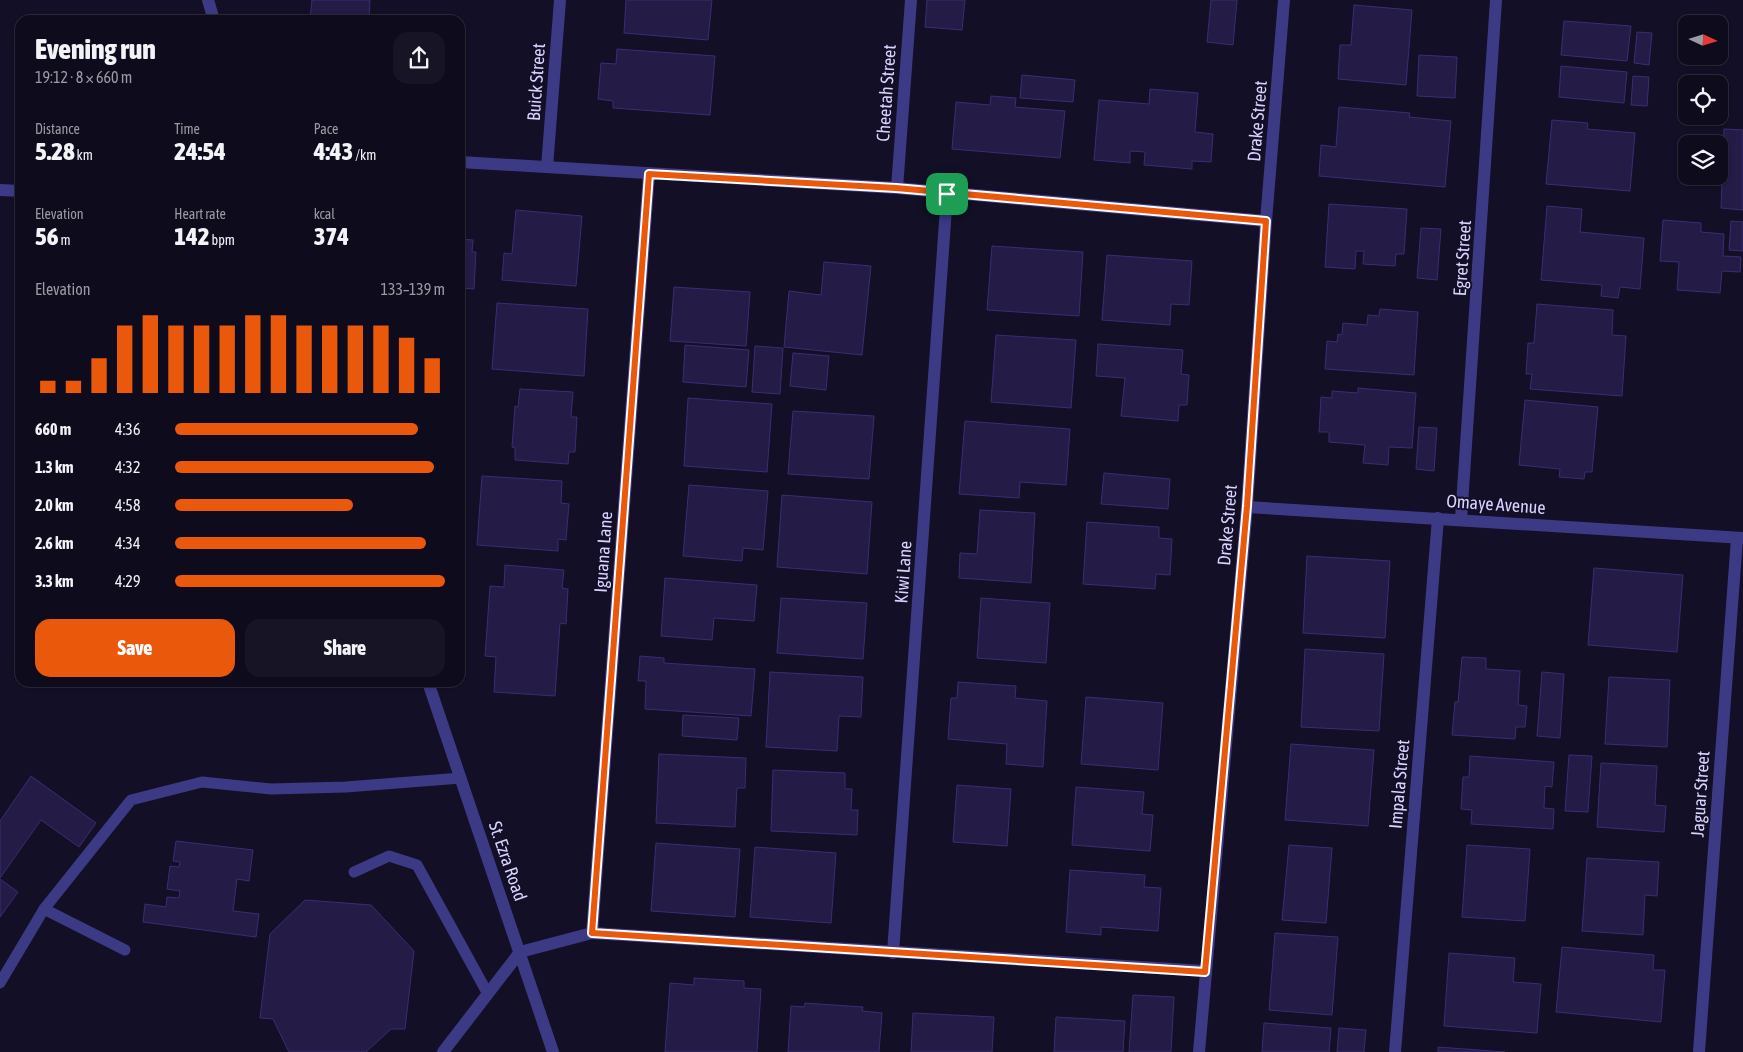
<!DOCTYPE html>
<meta charset="utf-8">
<style>
:root{--surface:#0e0b1c;--page:#171425;--text:#f1f3f6;--muted:#9b9ba3;--line:#2e2b3b;--accent:#ea580c}
body{margin:0;font-family:"Asap Condensed",sans-serif;background:var(--page);color:var(--text);height:100vh;display:flex;flex-direction:column;font-size:19px;white-space:nowrap}
*{box-sizing:border-box;margin:0}
p{font-size:16px;color:var(--muted)}
.icon{flex:none;width:28px;height:28px;fill:none;stroke:currentColor;stroke-width:2;stroke-linecap:round;stroke-linejoin:round}
.map{position:relative;flex:1;overflow:hidden}
.sheet{position:absolute;left:15px;top:15px;width:450px;height:672px;display:flex;flex-direction:column;background:var(--surface);border-radius:15px;box-shadow:0 1px 4px #0004,0 0 0 1px var(--line)}
.sheet>*{flex:none}
.needle{width:32px;rotate:94deg}
.tools{position:absolute;left:1678px;top:15px;display:grid;gap:10px}
.tools a{display:grid;place-items:center;width:50px;height:50px;border-radius:10px;background:var(--surface);box-shadow:0 1px 4px #0004,0 0 0 1px var(--line);font-size:25px}
.pin{position:absolute;display:grid;place-items:center;width:42px;height:42px;color:#fff;margin:-21px;border-radius:10px;box-shadow:0 2px 8px #0006}
.round{display:grid;place-items:center;flex:none;width:52px;height:52px;border-radius:15px;background:var(--page)}
.headline{display:flex;align-items:center;justify-content:space-between;height:85px;padding:0 20px}
h1{font-size:28px;font-weight:800;line-height:38px}
.metrics{display:grid;grid-template-columns:repeat(3,1fr);gap:8px;height:85px;padding:5px 20px}
.metrics div{display:grid;align-content:center}
.metrics b{font-size:25px;font-weight:800}
.metrics small{font-size:14px;font-weight:400}
.metrics p{font-size:14px}
.chart{height:140px;padding:10px 20px}
.chart p{display:flex;justify-content:space-between}
.chart svg{width:100%;height:90px;margin-top:5px;stroke:var(--accent);stroke-width:6}
.button{display:flex;gap:10px;margin-top:auto;padding:10px 20px}
.button a{flex:1;height:58px;border-radius:15px;background:var(--accent);color:#fff;font-size:20px;font-weight:800;line-height:58px;text-align:center}
.button a+a{background:var(--page);color:var(--text)}
ul{padding:0 20px;list-style:none;font-size:16px}
li{display:grid;grid-template-columns:80px 60px 1fr;align-items:center;height:38px}
li i{height:12px;border-radius:6px;background:var(--accent)}
.map>svg:first-child{display:block}
.building{fill:#241b47;stroke:#3b2d73}
.lines{fill:none;stroke-linecap:round;stroke-linejoin:round}
.lane{stroke:#3d3a85;stroke-width:11}
.street{stroke:#3d3a85;stroke-width:12}
.route-casing{stroke:#fff;stroke-width:10}
.route{stroke:#ea580c;stroke-width:6}
.labels{text-anchor:middle;dominant-baseline:central;stroke-width:4;stroke-linejoin:round;paint-order:stroke}
.street-label{font-size:18px;fill:#d9d4ff;stroke:#130f26}
</style>
<div class="map">
<svg width="1743" height="1052" viewBox="0 0 1743 1052">
<rect width="100%" height="100%" fill="#130f26"/>
<g class="building">
<polygon points="312,0 370,0 369,20 310,20"/>
<polygon points="626,0 712,0 708,40 624,33"/>
<polygon points="927,0 965,0 962,30 925,27"/>
<polygon points="1211,0 1237,0 1233,45 1207,42"/>
<polygon points="1354,5 1412,10 1406,85 1338,79 1340,45 1351,45"/>
<polygon points="1564,21 1631,26 1627,61 1561,55"/>
<polygon points="1637,32 1652,33 1649,65 1634,63"/>
<polygon points="617,49 715,56 710,115 613,108 613,101 598,99 601,63 616,64"/>
<polygon points="1419,55 1457,57 1455,98 1417,96"/>
<polygon points="1561,66 1627,72 1624,103 1559,97"/>
<polygon points="1022,75 1075,80 1073,102 1020,98"/>
<polygon points="1633,76 1649,77 1647,106 1631,105"/>
<polygon points="1150,89 1198,93 1195,132 1213,134 1211,162 1192,161 1192,169 1144,165 1145,152 1130,151 1130,163 1094,160 1099,100 1149,104"/>
<polygon points="991,96 1016,98 1015,107 1065,111 1060,158 952,149 956,102 990,105"/>
<polygon points="1339,107 1410,113 1409,117 1451,121 1445,187 1319,176 1321,145 1336,147"/>
<polygon points="1552,120 1588,123 1587,129 1635,133 1630,191 1546,184"/>
<polygon points="1724,129 1743,130 1743,210 1721,208"/>
<polygon points="1329,204 1407,209 1404,254 1396,254 1395,266 1363,264 1364,251 1356,251 1355,269 1325,267"/>
<polygon points="1547,206 1582,209 1580,232 1644,238 1640,289 1620,287 1618,298 1601,296 1602,285 1541,280"/>
<polygon points="516,210 582,216 576,286 502,280 504,253 512,254"/>
<polygon points="1663,220 1701,223 1701,232 1724,234 1723,256 1741,257 1740,272 1722,271 1720,293 1677,290 1679,262 1660,261"/>
<polygon points="1731,221 1743,222 1743,251 1729,250"/>
<polygon points="1421,228 1441,229 1437,280 1417,278"/>
<polygon points="460,239 473,240 472,252 476,252 474,289 460,288"/>
<polygon points="992,246 1083,252 1079,316 987,310"/>
<polygon points="1107,255 1192,261 1189,305 1171,304 1170,325 1102,320"/>
<polygon points="824,262 871,266 862,355 784,347 789,291 821,295"/>
<polygon points="674,287 750,292 746,346 670,341"/>
<polygon points="497,303 588,309 584,376 492,369"/>
<polygon points="1537,304 1613,310 1612,335 1626,336 1622,396 1530,389 1532,374 1526,374 1528,343 1534,343"/>
<polygon points="1380,309 1418,312 1414,375 1325,369 1327,341 1337,342 1338,334 1342,335 1343,323 1367,325 1368,315 1379,316"/>
<polygon points="996,335 1076,340 1071,408 991,402"/>
<polygon points="1098,344 1183,350 1181,374 1189,375 1187,405 1179,405 1178,421 1121,416 1125,378 1096,376"/>
<polygon points="685,345 749,350 746,387 683,382"/>
<polygon points="755,346 783,348 780,394 752,392"/>
<polygon points="793,353 829,356 826,390 790,386"/>
<polygon points="1358,388 1416,393 1412,448 1389,447 1388,465 1363,463 1365,445 1329,442 1329,432 1319,432 1321,397 1332,398 1332,391 1358,393"/>
<polygon points="520,389 573,392 571,417 577,417 575,452 569,452 568,464 515,460 515,448 512,447 515,406 518,407"/>
<polygon points="688,398 772,404 767,472 684,466"/>
<polygon points="1525,400 1598,407 1592,472 1585,472 1584,479 1559,477 1560,469 1519,465"/>
<polygon points="793,411 874,416 869,479 788,474"/>
<polygon points="965,421 1070,429 1066,485 1020,482 1019,498 959,494"/>
<polygon points="1419,427 1437,428 1434,471 1416,469"/>
<polygon points="1104,473 1170,479 1168,509 1101,504"/>
<polygon points="482,476 562,481 561,503 569,504 566,540 558,539 558,551 477,545"/>
<polygon points="689,485 768,491 763,550 743,548 742,561 683,556"/>
<polygon points="782,495 872,502 867,574 777,567"/>
<polygon points="980,510 1035,513 1031,583 959,578 960,553 977,554"/>
<polygon points="1087,522 1159,527 1159,538 1172,539 1170,575 1156,574 1155,589 1083,584"/>
<polygon points="1307,556 1390,561 1385,638 1303,633"/>
<polygon points="505,565 564,570 562,588 568,589 566,624 560,623 555,696 494,692 496,657 485,656 490,586 504,587"/>
<polygon points="1594,568 1683,575 1677,652 1588,645"/>
<polygon points="665,578 757,585 754,621 714,618 712,640 661,636"/>
<polygon points="781,598 867,603 863,659 777,653"/>
<polygon points="981,598 1050,603 1046,663 977,658"/>
<polygon points="1305,649 1384,654 1379,731 1301,727"/>
<polygon points="640,656 664,658 664,663 755,669 751,716 645,709 646,681 638,681"/>
<polygon points="1462,657 1486,658 1486,669 1520,671 1518,705 1527,706 1525,727 1516,727 1515,739 1452,735 1455,702 1458,702"/>
<polygon points="770,672 863,677 861,717 839,716 837,751 766,747"/>
<polygon points="1542,672 1564,674 1560,738 1537,736"/>
<polygon points="1609,677 1670,680 1667,747 1605,744"/>
<polygon points="958,682 1016,686 1015,698 1047,701 1043,767 1006,764 1007,744 948,739 951,698 957,698"/>
<polygon points="1086,697 1163,703 1158,770 1081,764"/>
<polygon points="683,715 739,718 737,740 682,736"/>
<polygon points="1291,744 1374,750 1368,826 1285,820"/>
<polygon points="659,754 746,758 745,788 737,788 735,827 656,823"/>
<polygon points="1569,755 1592,756 1588,812 1565,811"/>
<polygon points="1470,756 1554,762 1552,787 1545,786 1544,808 1554,809 1553,829 1471,824 1472,810 1461,809 1463,777 1469,777"/>
<polygon points="1601,763 1657,766 1655,805 1666,806 1664,832 1597,827"/>
<polygon points="773,770 845,773 845,789 852,789 851,810 858,810 857,835 771,831"/>
<polygon points="31,776 96,823 79,847 41,820 0,878 0,821"/>
<polygon points="957,785 1011,789 1007,846 953,842"/>
<polygon points="1076,787 1144,792 1142,814 1153,815 1150,851 1072,845"/>
<polygon points="176,841 253,850 249,881 237,879 233,911 259,914 256,937 143,922 145,904 166,907 167,897 179,898 180,891 167,889 170,866 179,867 180,862 173,861"/>
<polygon points="656,843 740,849 735,917 651,911"/>
<polygon points="1289,845 1332,848 1326,923 1282,920"/>
<polygon points="1467,845 1530,849 1525,921 1462,917"/>
<polygon points="755,847 836,853 831,923 750,917"/>
<polygon points="1587,858 1659,862 1657,896 1645,895 1643,935 1582,931"/>
<polygon points="1070,870 1145,875 1144,887 1161,888 1158,931 1101,927 1101,935 1066,932"/>
<polygon points="0,879 18,892 0,917"/>
<polygon points="305,900 371,905 414,951 405,1029 391,1029 366,1052 289,1052 273,1019 260,1018 270,934"/>
<polygon points="1275,933 1338,937 1332,1015 1269,1010"/>
<polygon points="1562,947 1654,955 1653,970 1665,970 1661,1022 1556,1012"/>
<polygon points="1449,953 1515,958 1513,982 1541,984 1537,1033 1444,1026"/>
<polygon points="694,978 744,981 744,988 761,989 757,1052 665,1052 670,983 694,985"/>
<polygon points="1133,995 1174,997 1171,1052 1129,1052"/>
<polygon points="805,1003 863,1007 862,1011 882,1013 879,1052 788,1052 791,1006 804,1007"/>
<polygon points="913,1013 994,1017 992,1052 911,1052"/>
<polygon points="1056,1017 1125,1021 1123,1052 1054,1052"/>
<polygon points="1264,1023 1331,1028 1329,1052 1262,1052"/>
<polygon points="1339,1028 1366,1030 1364,1052 1337,1052"/>
<polygon points="1438,1047 1505,1052 1438,1052"/>
</g>
<g class="lines">
<g class="lane">
<polyline points="354,872 389,856 417,865 488,994"/>
<polyline points="44,909 125,950"/>
<polyline points="0,983 44,909 131,800 202,782 271,789 346,787 461,778"/>
</g>
<g class="street">
<polyline points="208,0 214,20"/>
<polyline points="460,162 897,188 1266,221"/>
<polyline points="547,167 560,0"/>
<polyline points="897,188 911,0"/>
<polyline points="0,190 20,191"/>
<polyline points="1247,507 1743,538"/>
<polyline points="1461,519 1496,0"/>
<polyline points="428,682 553,1052"/>
<polyline points="592,933 649,174"/>
<polyline points="893,953 947,194"/>
<polyline points="443,1052 520,952 592,933 1205,971"/>
<polyline points="1199,1052 1247,507 1266,221 1284,0"/>
<polyline points="1395,1052 1438,518"/>
<polyline points="1699,1052 1737,538"/>
</g>
</g>
<g class="lines">
<g class="route-casing">
<polygon id="route" points="649,174 896,188 1266,221 1247,506 1205,972 592,933"/>
</g>
<use href="#route" class="route"/>
</g>
<g class="labels">
<g class="street-label">
<text transform="translate(536 82) rotate(-86)">Buick Street</text>
<text transform="translate(886 93) rotate(-86)">Cheetah Street</text>
<text transform="translate(1257 121) rotate(-85)">Drake Street</text>
<text transform="translate(1462 258) rotate(-86)">Egret Street</text>
<text transform="translate(1496 504) rotate(4)">Omaye Avenue</text>
<text transform="translate(1227 525) rotate(-85)">Drake Street</text>
<text transform="translate(603 552) rotate(-86)">Iguana Lane</text>
<text transform="translate(903 572) rotate(-86)">Kiwi Lane</text>
<text transform="translate(1399 784) rotate(-85)">Impala Street</text>
<text transform="translate(1700 794) rotate(-86)">Jaguar Street</text>
<text transform="translate(508 861) rotate(71)">St. Ezra Road</text>
</g>
</g>
</svg>
<div class="tools">
<a><svg class="needle" viewBox="-14 -14 28 28"><path d="M0-13l5 13h-10z" fill="#e53935"/><path d="M0 13l5-13h-10z" fill="#9b9ba3"/></svg></a>
<a><svg class="icon" aria-label="locate" viewBox="0 0 24 24"><circle cx="12" cy="12" r="6"/><path d="M12 2v4M12 18v4M2 12h4M18 12h4"/></svg></a>
<a><svg class="icon" aria-label="layers" viewBox="0 0 24 24"><path d="M12 4l9 5-9 5-9-5zM3 14l9 5 9-5"/></svg></a>
</div>
<div class="pin" style="left:947px;top:194px;background:#1e9e55"><svg class="icon" aria-label="arrive" viewBox="0 0 24 24"><path d="M6 21V4h12l-3 4 3 4H6"/></svg></div>
<section class="sheet">
<div class="headline"><div><h1>Evening run</h1><p>19:12 · 8 × 660 m</p></div><a class="round"><svg class="icon" aria-label="share" viewBox="0 0 24 24"><path d="M12 15V3M7 8l5-5 5 5M5 13v7h14v-7"/></svg></a></div>
<div class="metrics">
<div><p>Distance</p><b>5.28<small> km</small></b></div>
<div><p>Time</p><b>24:54</b></div>
<div><p>Pace</p><b>4:43<small> /km</small></b></div>
</div>
<div class="metrics">
<div><p>Elevation</p><b>56<small> m</small></b></div>
<div><p>Heart rate</p><b>142<small> bpm</small></b></div>
<div><p>kcal</p><b>374</b></div>
</div>
<div class="chart"><p><span>Elevation</span>133–139 m</p>
<svg viewBox="0 0 160 44" preserveAspectRatio="none"><path d="M5 44V38M15 44V38M25 44V27M35 44V11M45 44V6M55 44V11M65 44V11M75 44V11M85 44V6M95 44V6M105 44V11M115 44V11M125 44V11M135 44V11M145 44V17M155 44V27"/></svg>
</div>
<ul>
<li><b>660 m</b>4:36<i style="width:90%"></i></li>
<li><b>1.3 km</b>4:32<i style="width:96%"></i></li>
<li><b>2.0 km</b>4:58<i style="width:66%"></i></li>
<li><b>2.6 km</b>4:34<i style="width:93%"></i></li>
<li><b>3.3 km</b>4:29<i style="width:100%"></i></li>
</ul>
<div class="button"><a>Save</a><a>Share</a></div>
</section>
</div>
